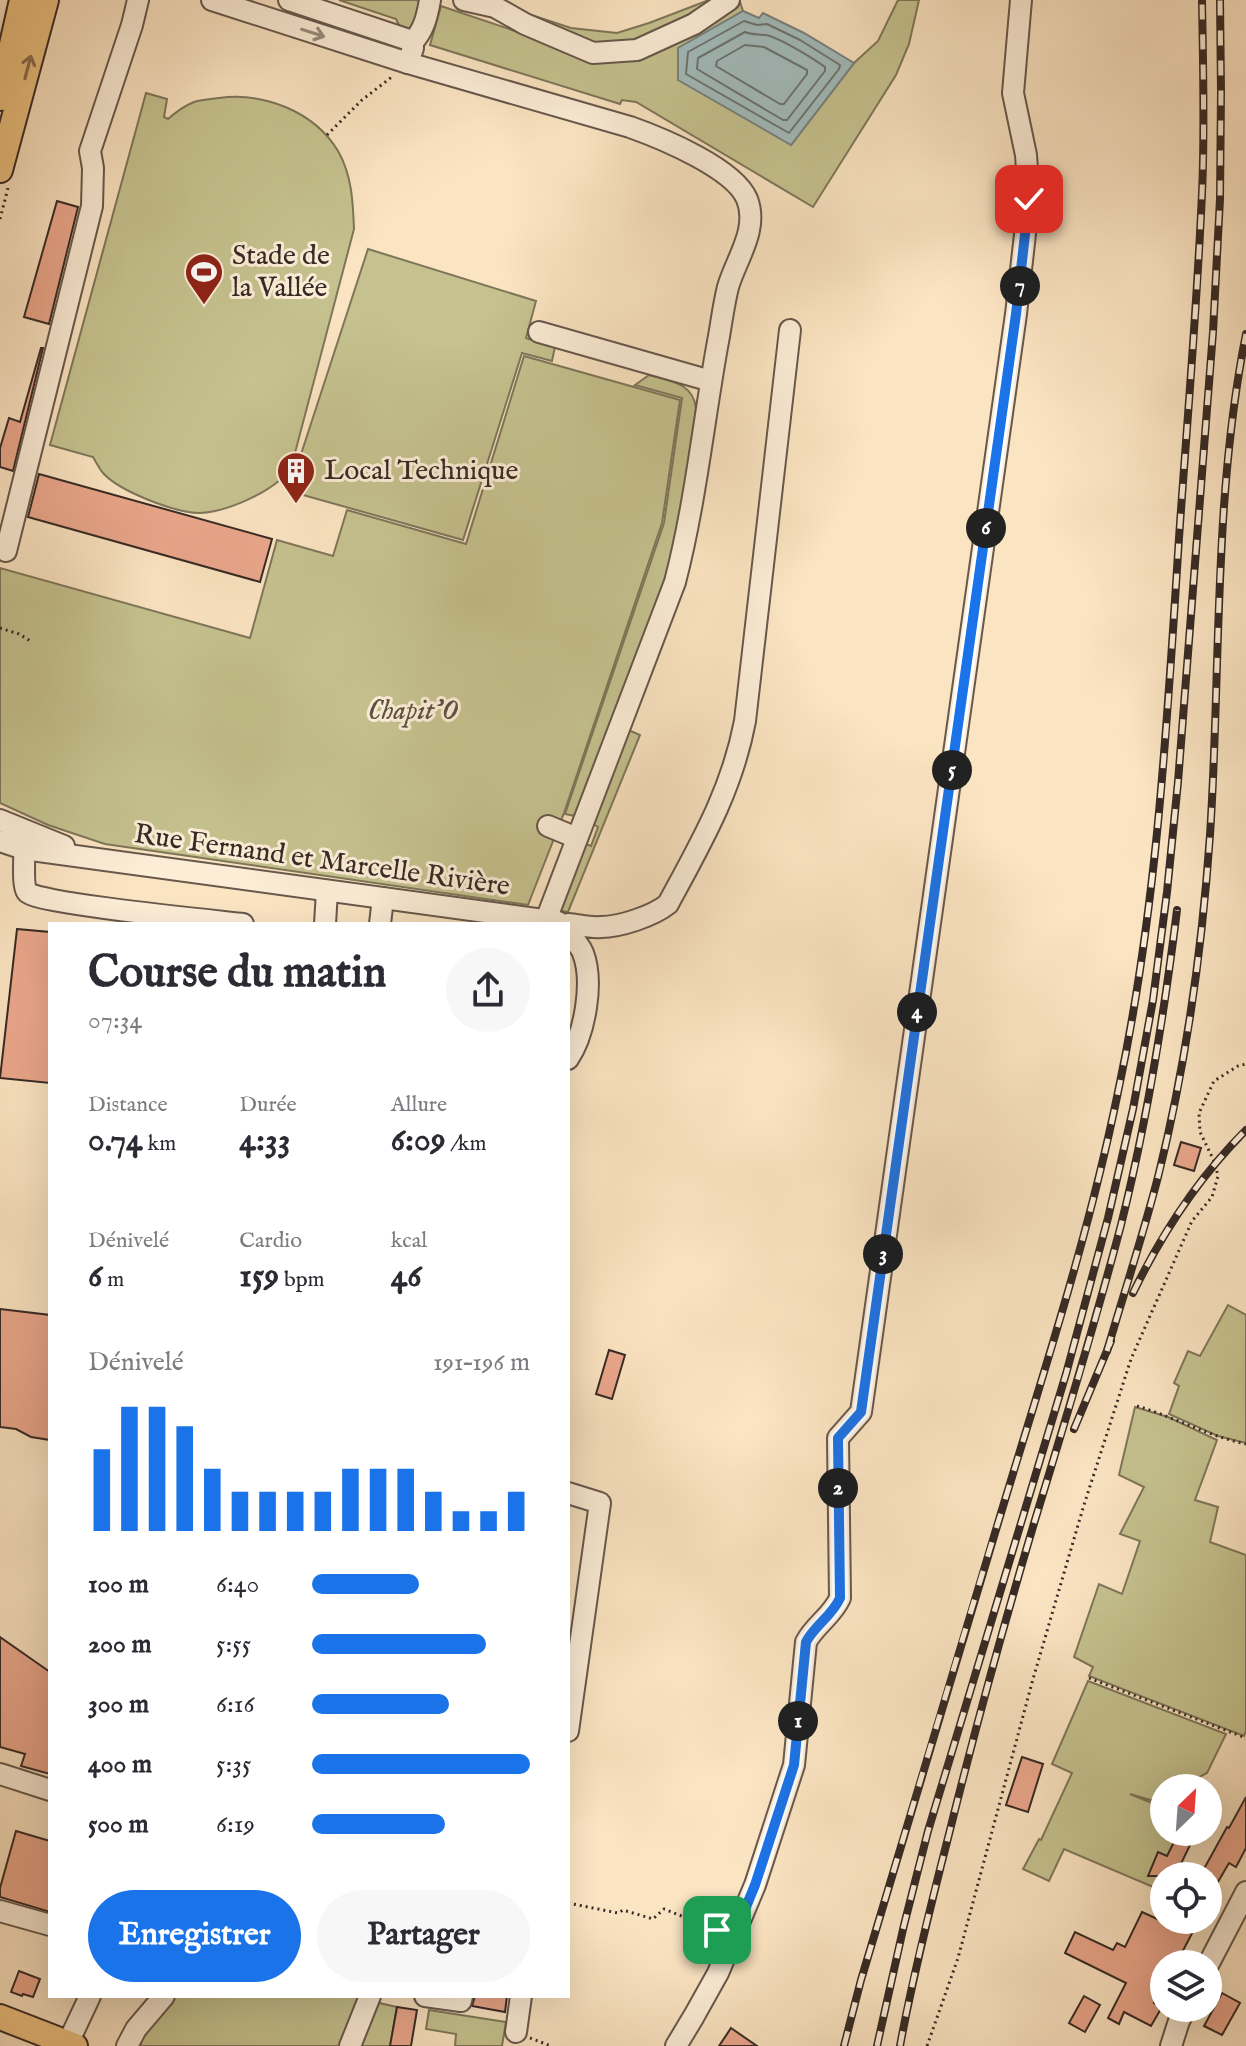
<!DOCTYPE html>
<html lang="fr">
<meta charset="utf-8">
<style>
:root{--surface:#fff;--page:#f7f7f7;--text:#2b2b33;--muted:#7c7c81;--accent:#1a73e8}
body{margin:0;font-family:"IM FELL English",serif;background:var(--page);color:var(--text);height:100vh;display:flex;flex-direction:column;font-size:30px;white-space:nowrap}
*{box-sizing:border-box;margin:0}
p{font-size:26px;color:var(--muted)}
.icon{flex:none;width:44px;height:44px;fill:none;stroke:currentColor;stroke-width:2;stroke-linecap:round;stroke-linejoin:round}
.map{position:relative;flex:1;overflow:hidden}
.sheet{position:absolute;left:48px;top:922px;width:522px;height:1076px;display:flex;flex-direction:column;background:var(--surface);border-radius:0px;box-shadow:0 8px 32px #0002}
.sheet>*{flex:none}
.needle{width:52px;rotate:25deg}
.buttons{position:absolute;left:1150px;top:1774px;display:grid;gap:16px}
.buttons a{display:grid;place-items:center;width:72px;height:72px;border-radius:50%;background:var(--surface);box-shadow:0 8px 32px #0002;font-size:40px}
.pin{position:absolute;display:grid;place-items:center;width:68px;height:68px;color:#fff;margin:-34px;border-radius:16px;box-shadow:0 4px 12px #0006}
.km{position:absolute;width:40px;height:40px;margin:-20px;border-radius:50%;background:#222;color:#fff;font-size:22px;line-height:40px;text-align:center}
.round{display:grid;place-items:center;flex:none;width:84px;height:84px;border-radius:42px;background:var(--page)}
.overview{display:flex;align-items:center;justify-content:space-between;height:136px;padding:0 40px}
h1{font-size:44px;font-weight:800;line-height:60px}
.metrics{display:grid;grid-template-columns:repeat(3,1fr);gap:12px;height:136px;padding:8px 40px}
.metrics div{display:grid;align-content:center}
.metrics b{font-size:34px;font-weight:800}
.metrics small{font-size:22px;font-weight:400}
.metrics p{font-size:22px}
.chart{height:224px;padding:16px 40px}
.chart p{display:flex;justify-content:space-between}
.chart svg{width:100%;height:144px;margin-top:8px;stroke:var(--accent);stroke-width:6}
.action{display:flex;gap:16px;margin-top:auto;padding:16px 40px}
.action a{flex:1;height:92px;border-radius:48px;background:var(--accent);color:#fff;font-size:32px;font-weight:800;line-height:92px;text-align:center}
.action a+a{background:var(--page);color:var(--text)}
ul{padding:0 40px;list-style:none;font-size:26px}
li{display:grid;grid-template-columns:128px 96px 1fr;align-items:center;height:60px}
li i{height:20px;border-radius:10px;background:var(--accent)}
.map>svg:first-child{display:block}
.green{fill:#c5c28f;stroke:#7e765a;stroke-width:2}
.water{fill:#a2bcbd;stroke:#778280;stroke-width:2}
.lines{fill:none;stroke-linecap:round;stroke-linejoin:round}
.shore{stroke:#6c7371;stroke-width:2}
.building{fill:#eba78c;stroke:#362a25;stroke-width:2}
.minor-casing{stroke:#67584c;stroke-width:24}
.major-casing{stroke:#362a25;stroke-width:28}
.path{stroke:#362a25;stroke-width:3;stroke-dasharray:2 4;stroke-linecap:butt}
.minor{stroke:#fcedd7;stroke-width:20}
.major{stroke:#eec281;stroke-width:24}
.rail-casing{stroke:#362a25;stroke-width:8}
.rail{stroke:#fcedd7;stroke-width:5;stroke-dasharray:15;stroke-linecap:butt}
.oneway{stroke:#998c7e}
.oneway2{stroke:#896e4e}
.route-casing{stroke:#fff;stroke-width:16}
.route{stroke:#1a73e8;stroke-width:10}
.labels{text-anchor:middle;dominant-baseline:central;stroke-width:6;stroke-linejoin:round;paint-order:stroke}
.poi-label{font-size:28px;fill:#362a25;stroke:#fcedd7;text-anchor:start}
.park-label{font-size:28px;font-style:italic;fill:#5a5040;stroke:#fcedd7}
.street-label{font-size:28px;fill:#362a25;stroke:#fcedd7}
</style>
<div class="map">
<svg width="1246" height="2046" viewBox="0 0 1246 2046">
<rect width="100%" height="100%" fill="#fbe4c2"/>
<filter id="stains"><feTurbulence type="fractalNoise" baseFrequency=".0025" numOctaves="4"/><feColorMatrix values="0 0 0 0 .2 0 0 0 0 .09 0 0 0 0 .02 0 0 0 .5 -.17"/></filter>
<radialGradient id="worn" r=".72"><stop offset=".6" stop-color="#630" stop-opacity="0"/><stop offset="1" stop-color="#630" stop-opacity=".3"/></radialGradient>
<g class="green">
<polygon points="339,0 418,0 421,8 417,31 403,33 396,19"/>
<polygon points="709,0 713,0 667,29 639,41 591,44 510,8 571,28 617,33 649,23"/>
<polygon points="898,0 919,0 909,44 896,75 813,207 636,102 622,100 620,104 430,45 441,6 607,62 645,55 740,2 743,11 679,48 791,145 854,63 878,41"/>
<path d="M146,93L167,99L164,117L168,119C176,112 184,106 194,102C202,99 211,99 219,98C263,92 314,111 338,151C352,175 353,203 354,229L295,453C291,461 287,473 280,480C261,496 225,512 200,513C175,513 119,491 103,473C99,468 96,462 93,457L50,445Z"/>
<polygon points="368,249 536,301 526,338 555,347 552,361 522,353 463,540 289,491"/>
<polygon points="524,356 680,400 662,523 564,813 528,905 105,844 48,825 0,803 0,568 250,638 277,540 333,556 347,510 466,544"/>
<path d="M649,375C670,381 694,383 696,409L676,546L666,577L575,816L565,814L664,523L682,398L635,385Z"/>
<polygon points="626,729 640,735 568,912 561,911 562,899 583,843 591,846 598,827 591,823"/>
<polygon points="1228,1305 1246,1315 1246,1443 1218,1436 1169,1414 1179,1386 1174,1383 1188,1351 1200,1356"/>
<polygon points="1135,1407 1168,1417 1217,1440 1195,1500 1218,1507 1210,1542 1246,1555 1246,1731 1244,1736 1089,1676 1093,1667 1074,1657 1099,1584 1122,1594 1140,1541 1120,1534 1144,1487 1119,1475"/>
<polygon points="1088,1681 1226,1734 1207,1773 1178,1788 1164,1788 1164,1795 1154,1801 1130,1794 1164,1808 1164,1832 1179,1832 1153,1887 1064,1849 1049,1881 1023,1869 1039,1839 1041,1840 1072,1773 1052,1764"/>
<polygon points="171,1996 360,1996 340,2046 143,2046 134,2043"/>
<polygon points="375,2002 397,2007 390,2046 357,2046"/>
<polygon points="429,2010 506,2022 502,2046 455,2046 456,2034 426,2029"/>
</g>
<polygon class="water" points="743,11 759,18 763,13 804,33 854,63 791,145 678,80 678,48"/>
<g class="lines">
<g class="shore">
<polygon points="744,21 757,25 767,24 800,40 840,65 839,69 789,133 686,74 688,52"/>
<path d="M745,32C752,35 757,34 765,35C777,36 814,59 825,67V71L787,120H783L697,69L698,58Z"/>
<polygon points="745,45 764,47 807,70 807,74 784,104 780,104 716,66 717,61"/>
</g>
</g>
<g class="building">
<polygon points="57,201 78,207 49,324 24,317"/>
<polygon points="41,348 43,348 13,471 0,467 0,448 9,418 20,422"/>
<polygon points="39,474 272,539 260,582 28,517"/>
<polygon points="17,929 50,932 50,1083 0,1078"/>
<polygon points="1181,1142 1201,1148 1194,1171 1174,1165"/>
<polygon points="0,1309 50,1315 50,1440 31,1437 16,1429 0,1427"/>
<polygon points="609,1350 625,1355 612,1399 596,1394"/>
<polygon points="0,1637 50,1672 50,1774 21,1766 25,1754 0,1747"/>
<polygon points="1022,1757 1043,1764 1028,1812 1006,1805"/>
<polygon points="1246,1797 1246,1848 1236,1867 1229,1863 1208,1899 1208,1876 1200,1876 1227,1827 1229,1828"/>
<polygon points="16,1831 50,1841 50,1912 0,1897 0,1888"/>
<polygon points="1179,1832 1193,1839 1175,1876 1148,1876 1158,1852 1167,1856"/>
<polygon points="1142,1912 1168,1924 1170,1920 1199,1920 1176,1964 1164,1964 1164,1982 1154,2003 1162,2007 1151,2026 1124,2012 1119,2024 1108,2018 1126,1983 1065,1953 1075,1932 1113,1950 1117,1943 1125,1947"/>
<polygon points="19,1971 40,1979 33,1997 23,1994 22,1996 11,1992"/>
<polygon points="1222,1993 1240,2003 1222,2035 1204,2026"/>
<polygon points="475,1996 507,1996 505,2012 472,2006"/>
<polygon points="1084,1996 1100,2005 1085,2032 1069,2023"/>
<polygon points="397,2007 417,2010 411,2046 390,2046"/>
<polygon points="731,2028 757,2046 719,2046"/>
</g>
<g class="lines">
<g class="minor-casing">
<g id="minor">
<path d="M212,0L408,63L630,127C661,138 734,168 747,199C759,230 736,259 728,287C723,307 721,327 717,347C703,426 695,505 675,582L546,920"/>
<polyline points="289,0 409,40 412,43 413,48 408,63"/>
<polyline points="464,0 495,7 525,24 593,53 637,50 694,24 729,0"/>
<path d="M412,43C424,30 427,17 430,0"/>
<polyline points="539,332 711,381"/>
<polyline points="6,551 92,206 93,168 90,151 132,25 138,0"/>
<polyline points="0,820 64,846"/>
<polyline points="548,826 577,838"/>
<polyline points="0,841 24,849 558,922"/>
<path d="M24,849C25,858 22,884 27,892C34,903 217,921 243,924"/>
<polyline points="325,924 327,891"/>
<polyline points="380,924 383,898"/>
<path d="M568,1059C585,1034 594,982 583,953C581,948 579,946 576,942C572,937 570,930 568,924C579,925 590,928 601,927C620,927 653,916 668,904C701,843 732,790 745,721L790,330"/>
<polyline points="568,1493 600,1503 568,1731"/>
<polyline points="0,1774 50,1790"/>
<polyline points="0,1911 50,1925"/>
<polyline points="1208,1965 1246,1892"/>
<polyline points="425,1996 461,2001 462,1996"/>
<polyline points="516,2032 521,1996"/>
<polyline points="68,2043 90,1996"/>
<polyline points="127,2046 136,2029 164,1996"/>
<polyline points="350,2046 370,1996"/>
<path d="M676,2046L694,2016L718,1973L755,1885L794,1765L806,1642C815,1625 832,1616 840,1598L838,1438L861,1412L1016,314L1029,199L1026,155L1013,93L1021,0"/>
<polyline points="1171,2046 1179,2021 1186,2008"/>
</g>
</g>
<g class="major-casing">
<g id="major">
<polyline points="0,98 22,0"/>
<polyline points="0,170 46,0"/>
<polyline points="0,2017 75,2046"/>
</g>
</g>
<g class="path">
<polyline points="327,135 362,100 393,76"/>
<polyline points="0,219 8,188"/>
<polyline points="0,628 19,634 32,642"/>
<path d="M1137,1406C1174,1417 1208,1436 1246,1444"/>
<polyline points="1089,1678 1246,1738"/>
<polyline points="568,1903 618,1913 623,1910 653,1919 664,1909 717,1930"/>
<polyline points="530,2038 551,2046"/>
<polyline points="927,2046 958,1958 1033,1679 1083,1508 1131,1359 1192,1221 1212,1197 1218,1176 1215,1163 1200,1132 1199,1113 1214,1081 1238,1066 1246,1064"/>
</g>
<use href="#minor" class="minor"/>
<use href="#major" class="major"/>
<g class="rail-casing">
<g id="rail">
<path d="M1133,1293C1162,1233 1199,1177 1246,1130"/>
<path d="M1107,1351C1124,1293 1143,1235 1158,1177C1186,1065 1202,950 1210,835C1221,668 1213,499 1246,334"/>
<polyline points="1074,1429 1111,1341"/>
<path d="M844,2046L861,1980C908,1824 953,1668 1001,1513C1043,1374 1089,1235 1118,1092C1157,909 1167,724 1179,538C1187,423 1197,308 1202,193C1205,129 1203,64 1202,0"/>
<polyline points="877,2046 904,1925 928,1831 1066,1374 1108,1218 1133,1109 1153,1000 1167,892 1178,782 1213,332 1220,199 1221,91 1220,0"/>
<path d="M900,2046C913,1975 931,1904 949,1834C975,1729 1004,1624 1035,1520C1065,1422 1095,1324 1121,1225C1147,1121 1164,1016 1177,910"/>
</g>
</g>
<use href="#rail" class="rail"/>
</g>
<defs><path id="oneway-shaft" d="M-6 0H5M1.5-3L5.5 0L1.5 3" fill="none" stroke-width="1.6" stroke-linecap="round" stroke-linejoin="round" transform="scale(2)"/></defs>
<use class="oneway" href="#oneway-shaft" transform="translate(313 33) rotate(18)"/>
<use class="oneway2" href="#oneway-shaft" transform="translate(28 67) rotate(-75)"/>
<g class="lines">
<g class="route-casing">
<path id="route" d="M717,1930L734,1936L755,1885L794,1765L806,1642C815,1625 832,1616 840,1598L838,1438L861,1412L1016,314L1029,199"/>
</g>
<use href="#route" class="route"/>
</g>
<defs>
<g id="stadium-pin" transform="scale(2)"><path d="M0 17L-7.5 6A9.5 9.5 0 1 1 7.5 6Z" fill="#8f2418" stroke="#fcedd7"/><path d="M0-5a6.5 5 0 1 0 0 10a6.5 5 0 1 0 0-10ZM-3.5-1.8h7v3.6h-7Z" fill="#fff"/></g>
<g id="building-pin" transform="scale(2)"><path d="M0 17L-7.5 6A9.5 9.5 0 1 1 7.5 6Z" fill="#8f2418" stroke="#fcedd7"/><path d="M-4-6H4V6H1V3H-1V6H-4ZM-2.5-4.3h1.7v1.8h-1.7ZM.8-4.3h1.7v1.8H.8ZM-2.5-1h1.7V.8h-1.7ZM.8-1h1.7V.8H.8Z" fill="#fff"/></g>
</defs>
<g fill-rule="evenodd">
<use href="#stadium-pin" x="204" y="272"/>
<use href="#building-pin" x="296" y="471"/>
</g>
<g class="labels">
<g class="poi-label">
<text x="232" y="256">Stade de<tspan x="232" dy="32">la Vallée</tspan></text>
<text x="324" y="471">Local Technique</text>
</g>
<g class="park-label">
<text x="413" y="711">Chapit'O</text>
</g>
<g class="street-label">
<text transform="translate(322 861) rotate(8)">Rue Fernand et Marcelle Rivière</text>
</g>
</g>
<rect width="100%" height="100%" filter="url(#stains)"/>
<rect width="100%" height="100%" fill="url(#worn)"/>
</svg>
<div class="buttons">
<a><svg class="needle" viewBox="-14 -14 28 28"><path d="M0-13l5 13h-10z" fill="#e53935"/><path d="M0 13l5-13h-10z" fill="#7c7c81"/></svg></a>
<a><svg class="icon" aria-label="locate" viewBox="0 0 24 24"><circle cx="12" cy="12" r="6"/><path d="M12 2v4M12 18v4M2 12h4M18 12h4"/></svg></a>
<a><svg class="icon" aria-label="layers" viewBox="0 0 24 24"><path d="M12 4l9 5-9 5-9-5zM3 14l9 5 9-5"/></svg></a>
</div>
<div class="pin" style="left:717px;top:1930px;background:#1e9e55"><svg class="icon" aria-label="arrive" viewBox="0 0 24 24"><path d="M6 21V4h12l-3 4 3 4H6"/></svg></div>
<div class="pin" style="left:1029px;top:199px;background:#d93025"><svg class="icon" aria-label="check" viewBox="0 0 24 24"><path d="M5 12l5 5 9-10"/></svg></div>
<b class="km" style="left:798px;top:1721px">1</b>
<b class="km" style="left:838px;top:1488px">2</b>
<b class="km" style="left:883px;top:1254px">3</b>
<b class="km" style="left:917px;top:1012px">4</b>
<b class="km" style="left:952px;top:770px">5</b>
<b class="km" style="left:986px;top:528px">6</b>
<b class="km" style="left:1020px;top:286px">7</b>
<section class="sheet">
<div class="overview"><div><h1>Course du matin</h1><p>07:34</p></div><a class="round"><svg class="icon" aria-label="share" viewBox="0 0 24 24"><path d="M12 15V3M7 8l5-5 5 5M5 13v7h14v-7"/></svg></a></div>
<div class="metrics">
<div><p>Distance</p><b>0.74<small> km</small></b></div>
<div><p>Durée</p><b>4:33</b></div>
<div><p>Allure</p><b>6:09<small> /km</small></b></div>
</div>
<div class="metrics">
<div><p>Dénivelé</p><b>6<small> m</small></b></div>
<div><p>Cardio</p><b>159<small> bpm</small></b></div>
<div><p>kcal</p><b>46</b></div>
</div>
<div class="chart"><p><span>Dénivelé</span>191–196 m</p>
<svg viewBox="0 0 160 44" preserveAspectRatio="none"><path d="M5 44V19M15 44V6M25 44V6M35 44V12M45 44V25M55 44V32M65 44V32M75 44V32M85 44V32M95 44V25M105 44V25M115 44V25M125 44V32M135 44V38M145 44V38M155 44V32"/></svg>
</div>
<ul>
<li><b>100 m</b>6:40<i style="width:49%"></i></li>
<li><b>200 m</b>5:55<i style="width:80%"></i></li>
<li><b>300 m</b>6:16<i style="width:63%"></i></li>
<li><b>400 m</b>5:35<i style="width:100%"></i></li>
<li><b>500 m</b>6:19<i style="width:61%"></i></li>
</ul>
<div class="action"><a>Enregistrer</a><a>Partager</a></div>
</section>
</div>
